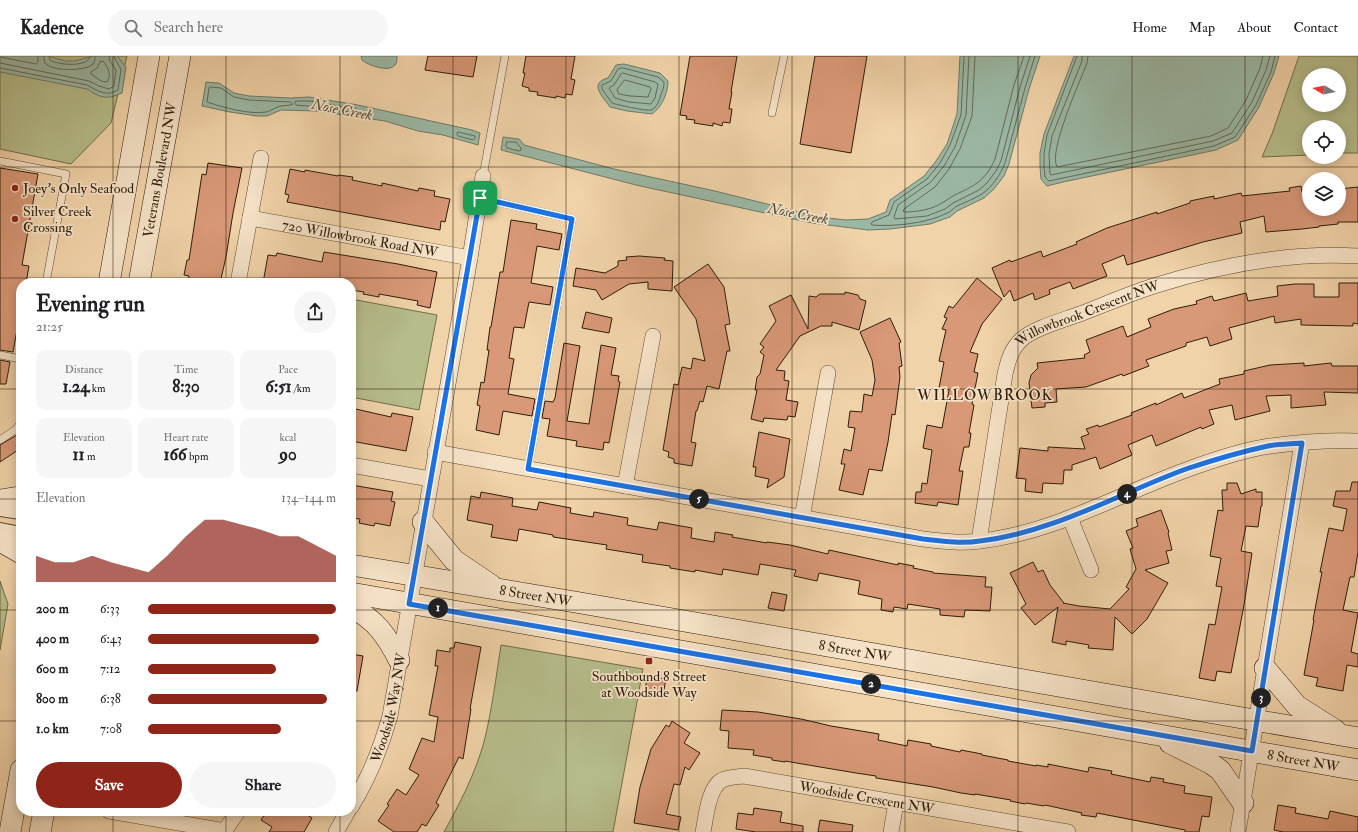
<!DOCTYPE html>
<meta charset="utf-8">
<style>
:root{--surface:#fff;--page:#f6f6f6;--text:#202124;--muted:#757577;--line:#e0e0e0;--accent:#8f2418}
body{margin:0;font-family:"IM FELL Double Pica",serif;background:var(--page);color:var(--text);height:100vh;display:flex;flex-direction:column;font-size:15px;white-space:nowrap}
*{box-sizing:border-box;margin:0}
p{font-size:13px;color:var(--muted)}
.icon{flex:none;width:22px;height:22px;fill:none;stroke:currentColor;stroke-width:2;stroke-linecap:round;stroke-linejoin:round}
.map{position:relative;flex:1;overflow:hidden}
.details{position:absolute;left:16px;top:222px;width:340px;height:538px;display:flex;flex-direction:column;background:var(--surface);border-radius:16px;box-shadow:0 2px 10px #0003}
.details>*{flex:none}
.needle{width:26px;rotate:280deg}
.buttons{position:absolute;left:1302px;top:12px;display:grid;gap:8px}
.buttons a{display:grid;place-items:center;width:44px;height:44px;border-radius:50%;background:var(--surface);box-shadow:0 2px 10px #0003;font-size:20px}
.pin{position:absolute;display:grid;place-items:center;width:34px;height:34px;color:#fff;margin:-17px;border-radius:8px;box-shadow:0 2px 6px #0006}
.km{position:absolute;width:20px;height:20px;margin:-10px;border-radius:50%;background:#222;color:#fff;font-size:11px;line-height:20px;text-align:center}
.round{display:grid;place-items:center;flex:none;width:42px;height:42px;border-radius:21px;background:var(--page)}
.head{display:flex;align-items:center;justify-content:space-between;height:68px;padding:0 20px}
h1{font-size:22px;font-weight:700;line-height:30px}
.figures{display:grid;grid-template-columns:repeat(3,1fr);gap:6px;height:68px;padding:4px 20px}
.figures div{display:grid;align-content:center;border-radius:10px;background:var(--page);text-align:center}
.figures b{font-size:17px;font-weight:700}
.figures small{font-size:11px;font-weight:400}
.figures p{font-size:11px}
.chart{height:112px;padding:8px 20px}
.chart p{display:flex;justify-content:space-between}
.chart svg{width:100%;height:72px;margin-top:4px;fill:var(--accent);opacity:.7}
.cta{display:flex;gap:8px;margin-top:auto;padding:8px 20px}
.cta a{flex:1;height:46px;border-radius:24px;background:var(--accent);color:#fff;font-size:16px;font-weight:700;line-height:46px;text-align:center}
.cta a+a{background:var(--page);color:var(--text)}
ul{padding:0 20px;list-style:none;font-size:13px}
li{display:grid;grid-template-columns:64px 48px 1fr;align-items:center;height:30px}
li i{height:10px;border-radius:5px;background:var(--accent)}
header{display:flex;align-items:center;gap:24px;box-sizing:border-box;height:56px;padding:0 20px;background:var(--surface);border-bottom:1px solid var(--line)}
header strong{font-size:19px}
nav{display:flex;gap:22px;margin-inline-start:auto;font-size:14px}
.search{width:280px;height:36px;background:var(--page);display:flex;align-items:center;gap:10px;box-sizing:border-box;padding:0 14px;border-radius:22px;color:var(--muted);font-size:15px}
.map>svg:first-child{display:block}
.green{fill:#b6bd8b;stroke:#726d4b;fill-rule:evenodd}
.water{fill:#9bb8a5;stroke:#6f7a67}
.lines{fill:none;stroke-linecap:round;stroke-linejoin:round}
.shore{stroke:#646a58;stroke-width:1}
.building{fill:#d99877;stroke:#2d1d0b}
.service-casing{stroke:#5e4a32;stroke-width:8}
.minor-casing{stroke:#5e4a32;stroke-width:16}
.tertiary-casing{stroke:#5e4a32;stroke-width:20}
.secondary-casing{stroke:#2d1d0b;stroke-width:22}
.service{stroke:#f6e2c7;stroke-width:7}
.minor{stroke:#f6e2c7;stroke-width:15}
.tertiary{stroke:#f6e2c7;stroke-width:18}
.secondary{stroke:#f6e2c7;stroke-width:21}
.route-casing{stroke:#fff;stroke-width:8}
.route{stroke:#1a73e8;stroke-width:5}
.grid{fill:none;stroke:#2d1d0b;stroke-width:1;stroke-opacity:0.55}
.poi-dot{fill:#8f2418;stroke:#f6e2c7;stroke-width:1.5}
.labels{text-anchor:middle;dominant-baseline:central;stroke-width:3.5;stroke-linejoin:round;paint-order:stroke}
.street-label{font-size:14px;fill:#2d1d0b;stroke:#f6e2c7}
.poi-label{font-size:14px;fill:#2d1d0b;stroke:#f6e2c7;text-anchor:start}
.water-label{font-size:15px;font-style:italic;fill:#4e4c39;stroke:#f6e2c7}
.neighbourhood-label{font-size:15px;letter-spacing:1px;fill:#2d1d0b;stroke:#f6e2c7}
</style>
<header>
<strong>Kadence</strong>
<div class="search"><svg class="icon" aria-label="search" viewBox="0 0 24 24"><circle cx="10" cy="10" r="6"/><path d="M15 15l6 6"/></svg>Search here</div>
<nav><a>Home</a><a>Map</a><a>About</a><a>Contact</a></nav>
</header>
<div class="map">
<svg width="1358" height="776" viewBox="0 0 1358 776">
<rect width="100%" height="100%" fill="#f1d3a9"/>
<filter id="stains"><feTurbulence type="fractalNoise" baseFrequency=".005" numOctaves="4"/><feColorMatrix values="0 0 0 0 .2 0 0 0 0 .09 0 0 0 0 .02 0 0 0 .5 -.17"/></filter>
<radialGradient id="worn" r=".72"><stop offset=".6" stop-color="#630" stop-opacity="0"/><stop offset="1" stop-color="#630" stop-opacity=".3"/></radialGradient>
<g class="green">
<polygon points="0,0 127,0 111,67 71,108 0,93"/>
<path d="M1299,0H1358V97H1339V71H1309V99L1262,101L1272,78ZM1309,19H1339V49H1309Z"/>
<polygon points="351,243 437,259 419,354 351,341"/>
<polygon points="0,525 8,548 0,594"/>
<path d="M501,589L643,613L613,776H444C460,747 475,718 484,686C492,654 496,621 501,589Z"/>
</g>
<g class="water">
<path d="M0,0H48L65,5H74L94,0H117L126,11L122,37C106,44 101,42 87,33L0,16Z"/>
<path d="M361,0H397C397,3 397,7 395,9C389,17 368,9 362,4Z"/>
<polygon points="960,0 1040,0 1029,33 1009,108 1004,120 994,133 984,142 957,155 950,161 930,168 890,173 868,174 812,167 751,154 636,129 501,94 503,81 519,83 524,89 614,113 715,135 819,161 846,164 868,163 886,156 890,144 924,120 936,105 947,88 957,58"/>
<polygon points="1074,0 1279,0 1274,17 1259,51 1238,84 1216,94 1063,126 1047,130 1041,123 1040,111 1040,97 1044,78"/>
<path d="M624,8L660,17L668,25C668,37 662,51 652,58L627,55L610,51C603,41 588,27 608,22L616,9Z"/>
<polygon points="206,26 219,27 234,37 249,40 290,42 309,41 358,49 472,74 480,77 478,89 443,79 418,75 385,65 317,55 281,54 267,60 257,60 230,56 202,50"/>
</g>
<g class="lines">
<g class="shore">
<path d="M44,0C44,4 44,6 47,9C55,15 84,15 92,9C95,6 95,4 95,0"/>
<path d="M49,0L50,4C57,9 89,12 90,0"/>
<path d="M964,0L961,59L950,89L940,107L927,123L894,146L889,159L872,166L871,168L872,169C893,171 929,167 947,157C951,156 953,152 957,150C965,146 974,143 982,138C993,130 1000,119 1005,107L1025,32L1035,0"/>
<polyline points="969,0 966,59 955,91 944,110 931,126 898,149 894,161 895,163 927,160 945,153 953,147 979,134 987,127 996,115 1001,105 1020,31 1030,0"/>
<path d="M975,0L972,60L960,93L949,113L935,131L904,153L903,155L904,156C916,156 931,154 942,147C946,145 949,142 953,140C973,130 985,126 995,103L1014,29L1024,0"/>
<polyline points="1077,0 1047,79 1044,98 1044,110 1045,121 1049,125 1214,90 1235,81 1256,49 1271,16 1275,0"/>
<polyline points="1082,0 1082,5 1052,80 1049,98 1050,117 1051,119 1213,85 1232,77 1252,46 1266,14 1270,0"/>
<path d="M1088,0L1087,7C1080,26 1048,95 1057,111L1211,80L1228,72L1246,44L1260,12L1263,0"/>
<polyline points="0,1 36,8 38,6 38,0"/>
<path d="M101,5L104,6C108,13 112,18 107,26L101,25L91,18V16L97,12Z"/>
<polyline points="0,7 89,25 99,30 109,33 114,30 116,14 110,5 109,0"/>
<path d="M0,12L87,29C98,35 106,41 118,34L121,13L115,3L114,0"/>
<path d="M623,12L658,21L664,26C664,31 663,34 661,38C660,43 657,52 651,54C646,55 618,49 612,47L602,33V29L611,25L618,13Z"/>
<polygon points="623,17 655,26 658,28 655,42 651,48 629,46 615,42 609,32 614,29 621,18"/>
<polygon points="625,24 650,31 651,33 648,41 630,40 619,38 617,34"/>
<path d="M211,31L221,32L234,41L249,44L291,46L293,48C289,50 285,49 281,50C276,51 271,55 266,56C250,59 222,51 207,46L209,32Z"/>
<polygon points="296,45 309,45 357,53 359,56 357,57 318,51 296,49 295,47"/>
<polygon points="458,76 475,80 475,82 473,84 458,80 457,78"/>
<polygon points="507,86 516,86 521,92 521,94 519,95 507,92 506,90"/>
</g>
</g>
<g class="building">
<polygon points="428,0 477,0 473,21 425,14"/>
<polygon points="526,0 575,0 571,23 575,24 572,39 566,38 565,42 556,40 556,42 537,39 538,36 529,35 529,32 522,30 525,17 523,17"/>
<polygon points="690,0 737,0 731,36 732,36 729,53 732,53 730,67 723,66 722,70 713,67 713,70 694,67 695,64 686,63 687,60 680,59"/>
<polygon points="815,0 867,0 851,97 800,88"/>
<polygon points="208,107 242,112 233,157 226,201 220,227 188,227 189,220 184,219 187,204 189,204 202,118 206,119"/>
<polygon points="0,112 38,118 22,209 29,210 26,227 21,227 21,252 13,296 0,294"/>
<polygon points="290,113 305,116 305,114 338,120 338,119 353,121 352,124 382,130 382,127 418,135 419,132 435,135 434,140 450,143 445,166 441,165 440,174 287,146 289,139 285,138"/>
<polygon points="1301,130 1302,136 1309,135 1309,153 1339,153 1339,133 1358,131 1358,166 1338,166 1338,168 1319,170 1319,171 1302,173 1266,176 1264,160 1240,166 1242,177 1203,186 1127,209 1124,199 1102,208 1107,220 1073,233 1070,226 1049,234 1050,238 1035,244 1033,237 1014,245 1010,234 1004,241 992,212 1010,204 1011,206 1041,195 1043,201 1077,188 1076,186 1107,172 1157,156 1157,158 1190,147 1190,145 1214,140 1214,143 1241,137 1242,140 1290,135 1289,132"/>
<polygon points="511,164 537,168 536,173 562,178 559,194 537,190 531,227 553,231 550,249 529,246 524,272 514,271 509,302 514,303 508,338 535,343 532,360 503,355 499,379 476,374 480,350 477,349 481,326 484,327 489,294 487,294 490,271 491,271 500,216 503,216"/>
<polygon points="324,196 398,208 437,216 430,252 417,249 418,245 379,238 379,241 363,238 364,236 351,234 351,227 323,227 300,223 299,227 263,227 268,199 276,200 277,197 322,206"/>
<polygon points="639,200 665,202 664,204 673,205 672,235 648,233 648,226 629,228 602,244 596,234 573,230 576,212 605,217 618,210 618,205 627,204 626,201"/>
<polygon points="708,208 724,231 730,268 725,269 730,295 727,295 719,333 707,330 703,346 700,345 697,355 696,355 691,386 696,387 692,410 674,407 674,403 668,401 669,396 663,394 674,328 678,329 682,311 691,313 693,302 705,305 696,263 674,231"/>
<polygon points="977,222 1002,243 982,268 970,296 978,298 974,316 978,317 972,348 974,349 969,377 971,377 969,391 964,391 959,415 963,415 958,449 938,446 937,450 915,447 916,436 921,436 922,427 927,428 932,394 923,392 927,369 942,372 949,334 939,332 944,306 939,305 946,274 942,273 947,262 944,261 949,250 953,252"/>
<polygon points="1339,227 1358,227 1358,268 1353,267 1353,270 1301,269 1301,263 1275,267 1274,260 1229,272 1232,283 1210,290 1207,281 1186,287 1186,290 1146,304 1149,310 1123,320 1122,318 1086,331 1056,333 1057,346 1045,347 1045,351 1032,352 1029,327 1031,319 1038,312 1037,307 1085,302 1084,299 1090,296 1086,284 1123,270 1127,281 1151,271 1148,263 1174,253 1197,248 1196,245 1212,240 1214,245 1246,237 1248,245 1278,240 1277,230 1295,228 1314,228 1314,241 1339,241"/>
<polygon points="845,236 858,239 860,243 866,245 859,274 832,266 832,270 821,270 800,280 776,314 785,315 784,324 789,325 786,344 798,346 795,361 788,360 787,364 764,362 763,366 751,363 757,334 755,334 757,321 760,318 764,299 760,296 764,291 760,288 776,265 769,250 791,239 808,273 809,240 816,241 820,238 845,238"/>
<polygon points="586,256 612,262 609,277 582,272"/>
<polygon points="890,262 901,286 899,287 902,310 899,311 900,321 895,359 892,358 888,386 882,415 869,413 863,439 839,434 845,408 841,408 844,393 851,395 855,372 848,371 850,355 862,356 864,338 872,340 875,324 872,304 860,276"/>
<polygon points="564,287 580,290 567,365 589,368 601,289 616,292 611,319 619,320 618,325 620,326 609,387 604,386 603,394 576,390 577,385 547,380 550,363 542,362 545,345 553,346 555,342"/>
<polygon points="0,304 10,306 6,328 0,328"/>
<polygon points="1304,307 1304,310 1331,307 1332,310 1358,310 1358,337 1324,336 1326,349 1291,352 1291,339 1266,340 1270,355 1235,364 1232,349 1209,354 1214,368 1202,373 1201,371 1156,390 1152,379 1128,389 1132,399 1100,413 1096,401 1072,409 1072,414 1064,414 1063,428 1043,427 1042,437 1025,435 1026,423 1016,422 1020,392 1048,395 1048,391 1085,393 1081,381 1089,378 1086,373 1098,369 1099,371 1132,359 1131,357 1156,347 1156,349 1182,337 1184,342 1220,328 1219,323 1244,318 1244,315 1270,309"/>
<polygon points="351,352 391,361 392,357 413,361 406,395 351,385"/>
<polygon points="759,376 790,383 784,421 767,432 769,423 755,420 756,411 753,411"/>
<polygon points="17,379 21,385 21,392 0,406 0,389"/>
<polygon points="1352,426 1358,426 1358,496 1354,521 1350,521 1343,554 1358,557 1351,596 1358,598 1358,611 1347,609 1343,635 1316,630 1318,622 1304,619 1314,564 1313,564 1322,516 1320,516 1329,472 1343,475 1347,453 1333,450 1336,435 1350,435"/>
<polygon points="1227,427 1237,427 1241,438 1256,433 1256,436 1262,436 1262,450 1261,450 1258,471 1246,470 1241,495 1252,497 1244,549 1231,617 1217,615 1215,625 1199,622 1209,568 1215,569 1222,531 1216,530 1221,502 1210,500 1218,454 1223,455 1222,434 1227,434"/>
<polygon points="351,429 393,436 391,445 395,446 390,470 375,467 374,470 359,467 360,463 351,462"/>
<polygon points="481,436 513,442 512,450 537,454 539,446 571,452 570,457 593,461 594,456 628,462 627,469 657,474 659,466 692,472 691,482 714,486 715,476 733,479 732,481 767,487 767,486 790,489 828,498 829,494 898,509 898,507 914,510 913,512 933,516 933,517 986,521 985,531 992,531 990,555 965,554 964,561 940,559 940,553 908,548 907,553 894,551 893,556 881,554 882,543 858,538 860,525 819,517 817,525 794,520 796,514 760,508 758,519 723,513 722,519 695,514 695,516 670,512 670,510 642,506 643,499 606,493 607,489 553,481 553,479 519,473 517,485 491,481 493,469 467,464 471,440 480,442"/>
<polygon points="1161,454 1169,476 1168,477 1172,494 1166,495 1169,507 1145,514 1168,527 1147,563 1132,578 1115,561 1113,594 1088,592 1089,589 1066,585 1066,589 1052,586 1058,551 1035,569 1021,552 1026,548 1010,517 1033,506 1038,516 1043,514 1050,529 1064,547 1063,547 1079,550 1110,553 1129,533 1126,531 1136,513 1130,493 1133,492 1126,475 1138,470 1136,463"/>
<polygon points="772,536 787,539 784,555 768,552"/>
<polygon points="455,586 481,591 470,653 471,653 463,703 459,701 436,747 439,749 426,770 422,768 417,776 394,776 378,765 389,749 387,748 397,733 406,739 419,719 409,713 422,682 434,686 438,661 429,659 438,610 435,610 437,594 450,596 450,592 454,592"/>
<polygon points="351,598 363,600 357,635 351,635"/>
<polygon points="647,620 666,623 663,639 645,636"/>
<polygon points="722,654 758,656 801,663 831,670 879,678 878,684 907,690 908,684 931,688 931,690 960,696 961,694 982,698 982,699 1008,704 1008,705 1036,710 1036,709 1048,711 1048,708 1088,716 1089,711 1112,715 1111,718 1150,726 1151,721 1164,723 1163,726 1185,730 1184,737 1212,741 1209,761 1202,760 1199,776 1185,776 1185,774 1097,757 1096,761 1081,759 1082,757 1045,749 1044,750 1026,747 1025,748 1010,745 1011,744 975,738 975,739 961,737 933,731 876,722 876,720 856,717 820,711 785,705 785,706 772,704 772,702 753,699 754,694 728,692 729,675 720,674"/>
<polygon points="672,665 690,677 684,687 700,697 689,714 685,711 680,729 674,728 666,758 681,761 678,774 634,767 640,731 651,693 666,669 669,671"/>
<polygon points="1278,749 1296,752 1295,757 1328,763 1330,755 1358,761 1358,776 1283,776 1274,774"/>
<polygon points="754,752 782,756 780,766 803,770 803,776 756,776 736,773 738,757 753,759"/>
<polygon points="267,755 301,755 312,762 304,776 269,776 272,771 261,764"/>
<polygon points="820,764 853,769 852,776 818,776"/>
</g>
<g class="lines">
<g class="service-casing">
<g id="service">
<polyline points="772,57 784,0"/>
<polyline points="0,105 66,118 46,227"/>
<polyline points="483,120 505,0"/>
<polyline points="480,142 572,163 528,413"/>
<polyline points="0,299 21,303"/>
<polyline points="0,384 15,374 21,367"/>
</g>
</g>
<g class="minor-casing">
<g id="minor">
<path id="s1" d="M250,162L470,202"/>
<polyline points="238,227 261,102"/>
<path d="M435,396L923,483C941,485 961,488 980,485C1053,477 1117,439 1186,414C1213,404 1242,394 1270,390C1299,386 1329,384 1358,385"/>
<polyline points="351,409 430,423"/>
<polyline points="625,430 653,280"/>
<polyline points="802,462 828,317"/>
<polyline points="1070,462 1091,514"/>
<path id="s2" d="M979,485L1005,318C1008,305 1011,293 1022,283C1034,272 1064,264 1080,258C1106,248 1131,237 1157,229C1221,209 1291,196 1358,200"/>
<path id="s3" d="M351,751C369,722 381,692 390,660L470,202L483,120"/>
<polyline points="109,755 225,775"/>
<polyline points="224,776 238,755"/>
<polyline points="336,776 348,755"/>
<path id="s4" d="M703,776C706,762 708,732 722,724C729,721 737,721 744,720L1068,776"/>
<polyline points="891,776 896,747"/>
<polyline points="1238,776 1302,387"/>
</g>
</g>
<g class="tertiary-casing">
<g id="tertiary">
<polyline points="0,451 21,454"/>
<polyline points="0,476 21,480"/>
</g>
</g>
<g class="secondary-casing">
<g id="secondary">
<polyline points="109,227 149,0"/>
<path id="s5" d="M139,227L180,0"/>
<polyline points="0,444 21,441"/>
<polyline points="423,466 454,504 491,529"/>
<polyline points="0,485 21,497"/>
<path id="s6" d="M351,509L575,546L1358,682"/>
<path id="s7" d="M351,537L1358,714"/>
<path d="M351,551C376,564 387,580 399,604"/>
<polyline points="1265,612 1297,650 1335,674"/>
<polyline points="1170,687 1210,707 1220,714 1243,747"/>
<polyline points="10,776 21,714"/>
<polyline points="40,776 44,755"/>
</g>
</g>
<use href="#service" class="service"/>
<use href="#minor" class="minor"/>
<use href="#tertiary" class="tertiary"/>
<use href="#secondary" class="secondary"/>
</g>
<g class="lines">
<g class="route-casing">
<path id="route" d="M480,142L572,163L528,413L923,483C941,485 961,488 980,485C1054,476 1118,438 1186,413C1213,404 1240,396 1268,390C1279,388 1291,388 1302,387L1252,695L409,548Z"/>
</g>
<use href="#route" class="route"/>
</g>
<path class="grid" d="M113,0V227M226,0V227M340,0V227M453,0V776M566,0V776M679,0V776M792,0V776M905,0V776M1018,0V776M1132,0V776M1245,0V776M0,111H1358M0,222H1358M0,333H21M351,333H1358M0,443H21M351,443H1358M0,554H21M351,554H1358M0,665H21M351,665H1358M113,755V776M226,755V776M340,755V776"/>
<g class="poi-dot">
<circle cx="15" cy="132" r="4"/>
<circle cx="15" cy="163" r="4"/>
<rect x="645" y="601" width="8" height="8" rx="2"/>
</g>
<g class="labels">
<g class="street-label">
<text stroke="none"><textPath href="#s5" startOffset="115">Veterans Boulevard NW</textPath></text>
<text stroke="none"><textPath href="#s1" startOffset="112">720 Willowbrook Road NW</textPath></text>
<text stroke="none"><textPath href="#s2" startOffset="279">Willowbrook Crescent NW</textPath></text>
<text stroke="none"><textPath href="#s6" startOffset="187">8 Street NW</textPath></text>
<text stroke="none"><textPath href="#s6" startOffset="511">8 Street NW</textPath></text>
<text stroke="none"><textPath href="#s3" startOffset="107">Woodside Way NW</textPath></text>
<text stroke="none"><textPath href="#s7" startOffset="967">8 Street NW</textPath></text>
<text stroke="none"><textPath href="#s4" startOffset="204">Woodside Crescent NW</textPath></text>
</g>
<g class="poi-label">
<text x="23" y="132">Joey's Only Seafood</text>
<text x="23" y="155">Silver Creek<tspan x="23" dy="16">Crossing</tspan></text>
<text x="649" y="620" text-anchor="middle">Southbound 8 Street<tspan x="649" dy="16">at Woodside Way</tspan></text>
</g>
<g class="water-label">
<text transform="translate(342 54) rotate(11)">Nose Creek</text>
<text transform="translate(798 158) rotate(11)">Nose Creek</text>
</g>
<g class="neighbourhood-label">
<text x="985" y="339">WILLOWBROOK</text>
</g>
</g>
<rect width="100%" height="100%" filter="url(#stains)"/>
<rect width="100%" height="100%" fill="url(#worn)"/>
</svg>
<div class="buttons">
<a><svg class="needle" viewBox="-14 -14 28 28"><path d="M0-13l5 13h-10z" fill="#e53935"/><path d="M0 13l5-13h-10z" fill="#757577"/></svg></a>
<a><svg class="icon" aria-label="locate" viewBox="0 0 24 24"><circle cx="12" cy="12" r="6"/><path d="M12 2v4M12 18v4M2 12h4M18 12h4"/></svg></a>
<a><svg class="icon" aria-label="layers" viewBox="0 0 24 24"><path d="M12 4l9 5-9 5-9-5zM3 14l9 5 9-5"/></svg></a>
</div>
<div class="pin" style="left:480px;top:142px;background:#1e9e55"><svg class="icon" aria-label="arrive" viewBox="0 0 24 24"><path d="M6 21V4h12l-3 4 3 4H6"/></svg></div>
<b class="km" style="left:438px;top:552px">1</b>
<b class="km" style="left:871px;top:628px">2</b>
<b class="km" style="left:1261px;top:642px">3</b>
<b class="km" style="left:1127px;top:438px">4</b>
<b class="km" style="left:699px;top:443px">5</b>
<section class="details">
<div class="head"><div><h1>Evening run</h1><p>21:25</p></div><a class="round"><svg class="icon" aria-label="share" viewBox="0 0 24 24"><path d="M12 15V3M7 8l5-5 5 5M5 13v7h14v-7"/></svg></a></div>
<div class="figures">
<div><p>Distance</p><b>1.24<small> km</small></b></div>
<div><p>Time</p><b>8:30</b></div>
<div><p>Pace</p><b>6:51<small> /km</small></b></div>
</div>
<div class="figures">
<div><p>Elevation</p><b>11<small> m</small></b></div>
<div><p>Heart rate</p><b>166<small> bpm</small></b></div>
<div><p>kcal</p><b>90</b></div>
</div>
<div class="chart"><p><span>Elevation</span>134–144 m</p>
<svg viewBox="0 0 160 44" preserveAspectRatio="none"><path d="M0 44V28L10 32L20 32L30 28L40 32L50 35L60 38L70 28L80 16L90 6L100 6L110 9L120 12L130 16L140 16L150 22L160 28V44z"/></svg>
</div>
<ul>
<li><b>200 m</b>6:33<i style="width:100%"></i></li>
<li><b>400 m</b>6:43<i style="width:91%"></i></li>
<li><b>600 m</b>7:12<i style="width:68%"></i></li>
<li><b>800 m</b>6:38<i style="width:95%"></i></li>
<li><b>1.0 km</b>7:08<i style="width:71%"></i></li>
</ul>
<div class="cta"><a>Save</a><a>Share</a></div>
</section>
</div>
